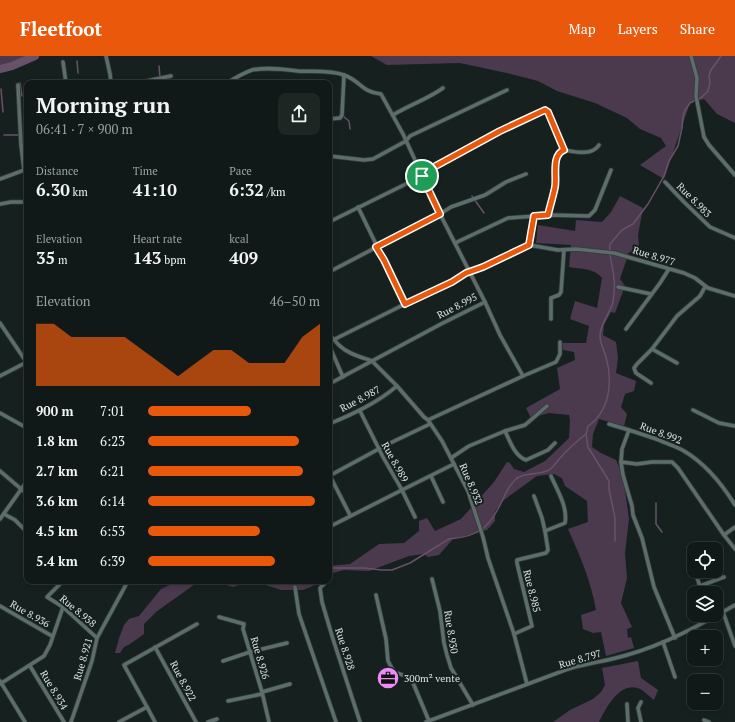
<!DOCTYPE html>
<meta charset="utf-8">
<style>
:root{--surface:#101917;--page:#1e2624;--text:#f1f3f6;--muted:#9ca0a1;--line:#303836;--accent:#ea580c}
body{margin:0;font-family:"PT Serif",serif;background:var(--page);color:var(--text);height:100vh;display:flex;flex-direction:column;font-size:15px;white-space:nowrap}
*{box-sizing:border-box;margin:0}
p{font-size:13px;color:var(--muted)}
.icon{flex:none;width:22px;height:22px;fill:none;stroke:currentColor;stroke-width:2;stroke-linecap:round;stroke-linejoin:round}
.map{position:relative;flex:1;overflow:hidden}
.sheet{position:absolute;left:24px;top:24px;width:308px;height:504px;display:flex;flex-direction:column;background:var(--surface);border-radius:8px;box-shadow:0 2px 6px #0003,0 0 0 1px var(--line)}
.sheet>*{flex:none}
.fabs{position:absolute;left:687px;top:486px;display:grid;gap:8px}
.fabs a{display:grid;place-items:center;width:36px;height:36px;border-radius:8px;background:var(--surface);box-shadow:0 2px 6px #0003,0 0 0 1px var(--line);font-size:20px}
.pin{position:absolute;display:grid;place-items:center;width:34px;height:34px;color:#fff;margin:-17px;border:2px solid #fff;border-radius:50%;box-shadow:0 1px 4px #0007}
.round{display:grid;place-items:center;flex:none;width:42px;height:42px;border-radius:8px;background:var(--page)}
.overview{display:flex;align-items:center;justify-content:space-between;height:68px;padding:0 12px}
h1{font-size:22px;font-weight:600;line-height:30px}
.stats{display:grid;grid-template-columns:repeat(3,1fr);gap:6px;height:68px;padding:4px 12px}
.stats div{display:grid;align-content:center}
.stats b{font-size:17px;font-weight:600}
.stats small{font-size:11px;font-weight:400}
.stats p{font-size:11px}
.chart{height:112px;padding:8px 12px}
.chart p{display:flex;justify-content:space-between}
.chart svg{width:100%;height:72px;margin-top:4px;fill:var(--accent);opacity:.7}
ul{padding:0 12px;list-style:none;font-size:13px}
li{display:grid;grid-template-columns:64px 48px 1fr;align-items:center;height:30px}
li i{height:10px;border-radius:5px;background:var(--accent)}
header{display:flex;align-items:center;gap:24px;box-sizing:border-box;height:56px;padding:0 20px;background:var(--accent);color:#fff}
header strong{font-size:19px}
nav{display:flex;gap:22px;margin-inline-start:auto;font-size:14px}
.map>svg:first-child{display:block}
.green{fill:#4b394d}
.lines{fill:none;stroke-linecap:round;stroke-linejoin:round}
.stream{stroke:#675269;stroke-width:1.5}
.river{stroke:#675269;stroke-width:8}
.street-casing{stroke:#323c3a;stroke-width:5}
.street{stroke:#5c6d6b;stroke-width:3.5}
.route-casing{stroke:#fff;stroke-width:8}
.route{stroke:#ea580c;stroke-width:5}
.labels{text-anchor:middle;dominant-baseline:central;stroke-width:4;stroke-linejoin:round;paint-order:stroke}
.street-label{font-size:10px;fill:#dce3e2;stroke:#16211f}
.poi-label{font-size:10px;fill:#dce3e2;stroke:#16211f;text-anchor:start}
</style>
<header>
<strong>Fleetfoot</strong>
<nav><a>Map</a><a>Layers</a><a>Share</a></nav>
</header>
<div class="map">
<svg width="735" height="666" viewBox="0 0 735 666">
<rect width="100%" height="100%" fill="#16211f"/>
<g class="green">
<polygon points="0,0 35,0 12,10 0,13"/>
<polygon points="371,0 735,0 735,67 717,58 704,43 690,47 664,123 640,109 666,90 661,82 640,73 627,62 595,47 557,35 538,25 511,18 460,7 387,9"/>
<path d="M620,140L643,152L638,179L639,189L635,198L629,196L620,223L625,230L615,257L611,256L604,269L603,279L616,286L618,302L616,317L636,325L634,335L625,338L621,351L627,358L624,370L599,363L593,378L592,391L601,397L616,404L623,419L629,463L625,497L627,522L621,547L632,571L627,573L628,582L631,581L634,592L606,600L601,576L593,577L583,573L581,559L596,554C591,525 580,500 568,473L588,466L587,445L565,430L562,422L554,418L537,420L504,444L495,455V465L487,474L453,483L439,499L428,501L424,498L409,500L369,515L344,514L329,518V510L350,508L379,488L404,487L419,475V465L427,462L435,475L461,463L494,426L507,406L510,407L514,413L524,416L545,405L569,382L570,365L569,359L549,357L531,362L526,352L560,333L557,312L575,304L574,296L563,294L562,287H586L589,270L570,263L575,245L597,252L602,222C594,212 581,213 569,211L571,189L536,187L538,169L575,175L576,164L602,166L611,156Z"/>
<polygon points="178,525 317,525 315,529 303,534 281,534 253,525 233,531 216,526 198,526 156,556 144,568 144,578 130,588 124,591 120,597 115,597 119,582 124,569 129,563 139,560 161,533"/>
<path d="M638,605L641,622L658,634L654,644C650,641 646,637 642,634C621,622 606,652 599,666H553L570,654L593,643L601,636L605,629L602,612Z"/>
</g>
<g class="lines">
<g class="stream">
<polyline points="77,5 78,17"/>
<polyline points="159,10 160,21"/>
<polyline points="20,27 22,40"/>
<polyline points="1,33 3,56"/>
<polyline points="344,61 349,65 350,73"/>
<polyline points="4,79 23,79"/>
<polyline points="472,140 484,157"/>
<polyline points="656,447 656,468 662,476"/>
<path d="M615,485V462L609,433V425L588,391L586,378L588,370C610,355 613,325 606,301C604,294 600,287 600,280C600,267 610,258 613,246C614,240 615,231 614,224C614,212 608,200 610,188L622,174L633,168L648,148L664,120L669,105L678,90L682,72L683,61L685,54L690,47L702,41L708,35L710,27L709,20L711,14L721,0"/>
<path d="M329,512H365L381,514H392L410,507L449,483C479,481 490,471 502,445C505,438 509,430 515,424C524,415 538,420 549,414C554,411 557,405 561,401C569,392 577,385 586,378"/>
</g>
<polyline class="river" points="0,13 12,10 35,0"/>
<g class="street-casing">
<g id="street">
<polyline points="106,0 110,18 111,27"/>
<polyline points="691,0 697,22 696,40 704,81 709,89 735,119"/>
<polyline points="63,6 66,27"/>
<polyline points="137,27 171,20"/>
<path d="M227,27C235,22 243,17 252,14C267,11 283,13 298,15C313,16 330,14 344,19C361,25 361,36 381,38L403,78L440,158L451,151L485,139L506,126L526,118"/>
<polyline points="18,29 21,89 24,114"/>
<path d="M393,59C409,49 428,43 443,32"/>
<polyline points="329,63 340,62 342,59 344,19"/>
<polyline points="329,100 364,104 373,103 406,85 410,80 507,34"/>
<polyline points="0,123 27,113"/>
<polyline points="665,126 684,146 710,171 735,182"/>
<polyline points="0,148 11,146 27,146"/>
<polyline points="358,151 405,248"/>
<path d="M548,159L555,132V111L559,98L564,94C575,96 592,100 599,89"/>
<polyline points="329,166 414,124 432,112 500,75 545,54 548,56 564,94"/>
<polyline points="455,187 508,162 550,159 589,160 595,154 611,114"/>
<polyline points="529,189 534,160"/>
<path d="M329,216L440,158L485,246L441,268L372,305C361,301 348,298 340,290C336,287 334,282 329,279"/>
<polyline points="618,231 651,238"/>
<polyline points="485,246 500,279 523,320"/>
<polyline points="551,263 551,242 559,239 561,236 564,194"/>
<polyline points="0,267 27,307"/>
<polyline points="626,273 660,227 669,213"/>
<polyline points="335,283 431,235 452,226 466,217 483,211 529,189 558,194 576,193 614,197 684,217 695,222 708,232 735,240"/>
<polyline points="329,289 343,321"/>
<polyline points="652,293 677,307"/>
<polyline points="0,320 27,306"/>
<polyline points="651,327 636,317 634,312 637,308 652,293 677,260 700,240 705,231"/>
<polyline points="329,328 372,305 397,330 424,361 428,364 442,385 468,435 483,481 488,502 514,578 527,628"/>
<polyline points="693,354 719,367 735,370"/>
<polyline points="360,355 383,401 402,434 454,408"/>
<polyline points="0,357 27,372"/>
<polyline points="428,364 523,320 556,306 560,298 560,286"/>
<path d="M329,368C353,358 377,347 397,330"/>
<path d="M609,368C626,373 642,378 659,384C667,388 676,390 684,395C706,408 722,428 735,449"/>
<polyline points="629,374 622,393 621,406 623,419 632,450 633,459 642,482 654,531 675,582"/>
<path d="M505,375C510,386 515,400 526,404L548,394L555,387"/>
<polyline points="451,402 469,390 505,375 525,369 547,350"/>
<polyline points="621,406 637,408 652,406 672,406 678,412 724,479"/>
<polyline points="0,415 27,438"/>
<polyline points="329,420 386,389 430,368"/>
<polyline points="330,420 350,459"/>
<polyline points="431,420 443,446"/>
<polyline points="534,440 542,462 545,475"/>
<polyline points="4,458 15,464 27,476"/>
<polyline points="0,463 27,425"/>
<polyline points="329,471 402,434 415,461"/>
<polyline points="735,471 724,479 735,493"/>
<polyline points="691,506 694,513"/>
<polyline points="695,515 702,537"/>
<polyline points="432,523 440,555 444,587 447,599 451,612 473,649"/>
<polyline points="63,525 47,541 63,551 97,582"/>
<polyline points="325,527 320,532 322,546 333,583 360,666"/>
<polyline points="700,530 724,521"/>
<polyline points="295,531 299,558 336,666"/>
<polyline points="376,539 386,583 388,605 394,616 411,622 429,665"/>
<polyline points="0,550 52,580"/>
<polyline points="723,556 735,590"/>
<polyline points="219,561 244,568 243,573 262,636 269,666"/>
<path d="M514,578L532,570L517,507V504L546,497L548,494L545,475L565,467C568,451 557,434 551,420"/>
<polyline points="663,586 675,621"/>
<polyline points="155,591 196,666"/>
<polyline points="223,605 250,596 287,587"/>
<polyline points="30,610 64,666"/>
<polyline points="0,625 25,666"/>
<polyline points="0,628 44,600 50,589 63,551"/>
<polyline points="262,636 290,628"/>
<polyline points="228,645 262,638"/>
<polyline points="641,646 638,652 641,666"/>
<polyline points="627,648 628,666"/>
<polyline points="147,651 124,609 197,568"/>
<polyline points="704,664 709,666"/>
<polyline points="71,666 92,605 97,582 128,525"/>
<polyline points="119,666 147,651 155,666"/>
<polyline points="208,666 217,663"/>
<path d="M426,666L568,613C588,607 608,605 627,599C666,588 700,569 735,549"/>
</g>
</g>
<use href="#street" class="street"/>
</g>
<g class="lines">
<g class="route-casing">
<path id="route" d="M545,54L548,56L564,94C551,99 557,121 555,131C553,141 550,150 548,159L534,160L529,189L483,211L466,217L452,226L405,248L384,204L376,191L440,158L422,120L432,112L500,75Z"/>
</g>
<use href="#route" class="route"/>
</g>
<defs>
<g id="office-disc" transform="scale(1.15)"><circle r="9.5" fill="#ee8bf8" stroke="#16211f"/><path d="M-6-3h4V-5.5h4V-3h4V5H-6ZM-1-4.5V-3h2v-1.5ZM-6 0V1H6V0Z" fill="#111"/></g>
</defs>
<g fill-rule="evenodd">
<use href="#office-disc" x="388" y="622"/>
</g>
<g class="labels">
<g class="street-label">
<text transform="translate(694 144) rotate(45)">Rue 8.983</text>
<text transform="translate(654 200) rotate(17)">Rue 8.977</text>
<text transform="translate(457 250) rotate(-27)">Rue 8.995</text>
<text transform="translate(360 343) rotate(-28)">Rue 8.987</text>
<text transform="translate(661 377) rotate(21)">Rue 8.992</text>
<text transform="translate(395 406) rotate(61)">Rue 8.989</text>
<text transform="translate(471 428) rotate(67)">Rue 8.932</text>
<text transform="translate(532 535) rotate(76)">Rue 8.985</text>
<text transform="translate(78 555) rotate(40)">Rue 8.938</text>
<text transform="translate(30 558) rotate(30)">Rue 8.936</text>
<text transform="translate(451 576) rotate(81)">Rue 8.930</text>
<text transform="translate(345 593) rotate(72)">Rue 8.928</text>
<text transform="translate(260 602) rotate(74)">Rue 8.926</text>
<text transform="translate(83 603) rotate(-74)">Rue 8.921</text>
<text transform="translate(580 603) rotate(-16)">Rue 8.797</text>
<text transform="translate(183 625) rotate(62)">Rue 8.922</text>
<text transform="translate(54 634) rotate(59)">Rue 8.934</text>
</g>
<g class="poi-label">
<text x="404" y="622">300m² vente</text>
</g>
</g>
</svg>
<div class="fabs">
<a><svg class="icon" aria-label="locate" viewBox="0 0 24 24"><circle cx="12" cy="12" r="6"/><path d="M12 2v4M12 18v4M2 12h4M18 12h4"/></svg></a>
<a><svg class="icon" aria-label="layers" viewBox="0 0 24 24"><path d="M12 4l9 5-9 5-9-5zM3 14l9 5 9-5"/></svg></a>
<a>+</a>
<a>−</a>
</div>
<div class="pin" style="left:422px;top:120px;background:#1e9e55"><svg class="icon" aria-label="arrive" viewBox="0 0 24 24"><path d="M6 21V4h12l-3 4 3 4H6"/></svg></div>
<section class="sheet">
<div class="overview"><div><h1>Morning run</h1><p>06:41 · 7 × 900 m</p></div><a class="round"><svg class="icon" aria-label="share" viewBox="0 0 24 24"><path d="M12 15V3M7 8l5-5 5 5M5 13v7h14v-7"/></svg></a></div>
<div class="stats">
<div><p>Distance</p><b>6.30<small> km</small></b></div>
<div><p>Time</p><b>41:10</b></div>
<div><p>Pace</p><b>6:32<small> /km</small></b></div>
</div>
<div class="stats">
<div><p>Elevation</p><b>35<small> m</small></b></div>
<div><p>Heart rate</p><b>143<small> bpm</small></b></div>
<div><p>kcal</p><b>409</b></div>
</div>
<div class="chart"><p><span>Elevation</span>46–50 m</p>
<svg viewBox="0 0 160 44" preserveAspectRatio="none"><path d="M0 44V6L10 6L20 14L30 14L40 14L50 14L60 22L70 30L80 38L90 30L100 22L110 22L120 30L130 30L140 30L150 14L160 6V44z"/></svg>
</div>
<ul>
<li><b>900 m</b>7:01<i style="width:60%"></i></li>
<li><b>1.8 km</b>6:23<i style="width:88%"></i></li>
<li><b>2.7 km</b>6:21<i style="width:90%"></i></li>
<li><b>3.6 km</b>6:14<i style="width:97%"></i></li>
<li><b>4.5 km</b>6:53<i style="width:65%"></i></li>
<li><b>5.4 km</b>6:39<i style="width:74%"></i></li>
</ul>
</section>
</div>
